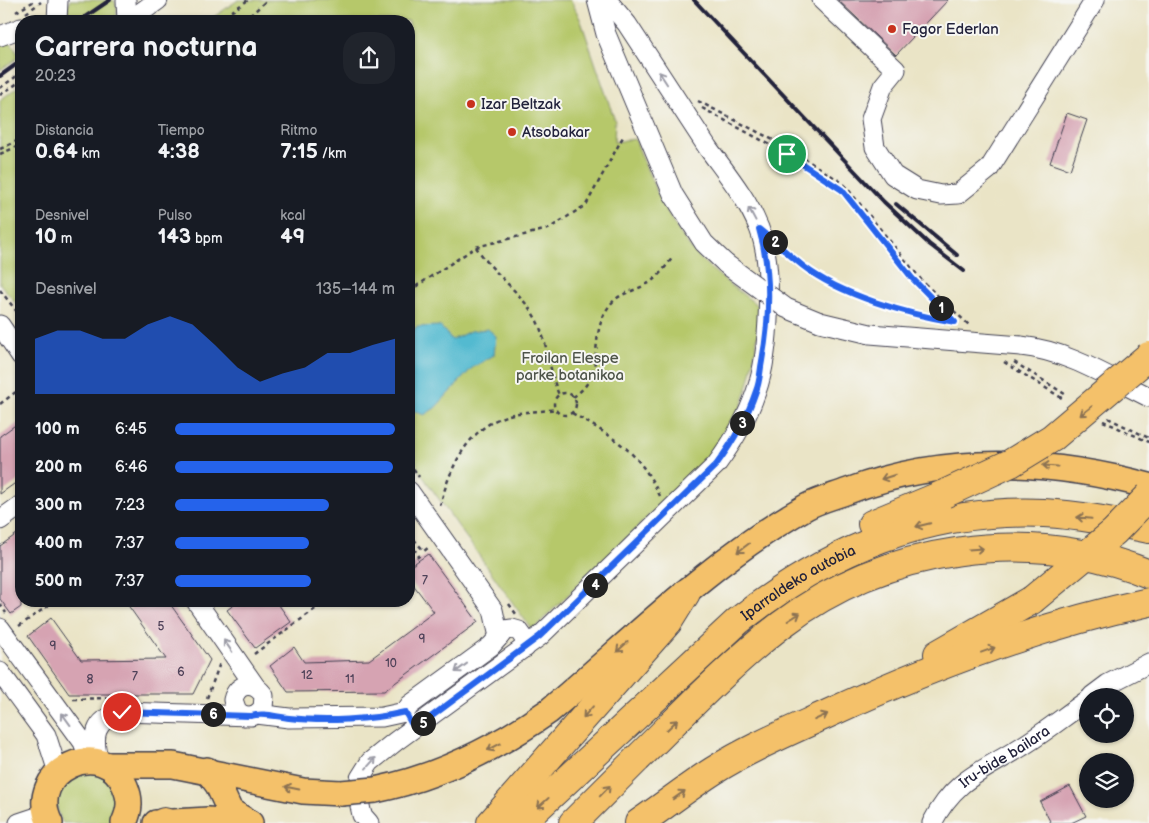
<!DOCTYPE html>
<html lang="es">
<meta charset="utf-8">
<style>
:root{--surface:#171b24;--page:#20242c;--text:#f1f3f6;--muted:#9ea1a6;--accent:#2563eb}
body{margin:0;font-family:"Balsamiq Sans",sans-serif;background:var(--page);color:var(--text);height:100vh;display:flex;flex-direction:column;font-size:19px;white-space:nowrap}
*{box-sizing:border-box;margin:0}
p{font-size:16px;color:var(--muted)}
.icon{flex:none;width:28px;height:28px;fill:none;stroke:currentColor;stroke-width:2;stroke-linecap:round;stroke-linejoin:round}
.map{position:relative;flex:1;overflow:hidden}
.drawer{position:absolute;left:15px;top:15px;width:400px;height:592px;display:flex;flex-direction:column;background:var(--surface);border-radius:20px;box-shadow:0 1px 4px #0004}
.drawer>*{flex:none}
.fabs{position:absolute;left:1079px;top:688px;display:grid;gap:10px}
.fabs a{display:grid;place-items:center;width:55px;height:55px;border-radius:50%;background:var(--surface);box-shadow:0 1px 4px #0004;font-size:25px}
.pin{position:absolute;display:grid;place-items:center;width:42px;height:42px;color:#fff;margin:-21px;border:2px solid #fff;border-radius:50%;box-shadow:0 1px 5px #0007}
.km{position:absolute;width:25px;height:25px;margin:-12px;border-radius:50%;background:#222;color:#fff;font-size:14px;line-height:25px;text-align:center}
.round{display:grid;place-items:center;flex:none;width:52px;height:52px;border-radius:20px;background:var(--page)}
.summary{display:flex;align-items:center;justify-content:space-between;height:85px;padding:0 20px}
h1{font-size:28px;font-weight:800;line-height:38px}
.stats{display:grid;grid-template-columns:repeat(3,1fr);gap:8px;height:85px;padding:5px 20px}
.stats div{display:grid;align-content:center}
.stats b{font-size:21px;font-weight:800}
.stats small{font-size:14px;font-weight:400}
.stats p{font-size:14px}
.chart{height:140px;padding:10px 20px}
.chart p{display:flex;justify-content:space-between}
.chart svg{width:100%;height:90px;margin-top:5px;fill:var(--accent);opacity:.7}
ul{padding:0 20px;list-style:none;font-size:16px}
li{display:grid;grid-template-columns:80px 60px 1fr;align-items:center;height:38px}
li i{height:12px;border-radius:6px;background:var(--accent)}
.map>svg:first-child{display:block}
.green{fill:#b6c86b;stroke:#6c7553}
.water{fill:#52bad0;stroke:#3a6e86}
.building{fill:#d6a3b2}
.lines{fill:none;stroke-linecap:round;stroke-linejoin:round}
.minor-casing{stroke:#403f50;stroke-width:21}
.major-casing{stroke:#403f50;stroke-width:28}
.highway-casing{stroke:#403f50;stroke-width:30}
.path{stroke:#403f50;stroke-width:2.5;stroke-dasharray:4 4;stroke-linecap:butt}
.minor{stroke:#fff;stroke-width:19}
.major{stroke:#f4c16a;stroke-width:25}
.highway{stroke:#f4c16a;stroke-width:28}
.rail{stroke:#22223b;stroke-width:4}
.minor-bridge-casing{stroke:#403f50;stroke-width:21;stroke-linecap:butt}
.major-bridge-casing{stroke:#403f50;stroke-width:28;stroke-linecap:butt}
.highway-bridge-casing{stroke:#403f50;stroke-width:30;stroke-linecap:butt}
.minor-bridge{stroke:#fff;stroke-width:19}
.major-bridge{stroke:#f4c16a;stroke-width:25}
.highway-bridge{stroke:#f4c16a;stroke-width:28}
.oneway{stroke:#9c9ca7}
.oneway2{stroke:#8b7252}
.route-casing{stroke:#fff;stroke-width:10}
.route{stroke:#2563eb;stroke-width:6}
.poi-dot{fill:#c8321e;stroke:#f6f6f2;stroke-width:2}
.labels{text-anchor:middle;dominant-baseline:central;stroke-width:4;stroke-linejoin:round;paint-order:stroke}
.number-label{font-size:12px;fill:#4f4259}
.poi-label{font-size:15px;fill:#22223b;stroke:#f6f6f2;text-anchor:start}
.park-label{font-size:15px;fill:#4e5449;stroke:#f6f6f2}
.street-label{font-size:15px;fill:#22223b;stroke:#f6f6f2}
</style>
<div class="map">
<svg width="1149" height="823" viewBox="0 0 1149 823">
<rect width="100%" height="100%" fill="#f6f6f2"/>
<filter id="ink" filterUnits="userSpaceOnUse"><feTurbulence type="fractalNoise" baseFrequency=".02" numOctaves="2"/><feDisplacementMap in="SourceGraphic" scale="10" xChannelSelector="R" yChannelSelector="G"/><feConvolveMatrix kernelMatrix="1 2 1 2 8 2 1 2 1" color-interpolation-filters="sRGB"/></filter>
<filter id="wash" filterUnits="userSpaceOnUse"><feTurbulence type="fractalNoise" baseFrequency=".0096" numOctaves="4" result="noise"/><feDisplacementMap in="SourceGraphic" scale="20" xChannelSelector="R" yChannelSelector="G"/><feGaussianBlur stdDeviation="1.12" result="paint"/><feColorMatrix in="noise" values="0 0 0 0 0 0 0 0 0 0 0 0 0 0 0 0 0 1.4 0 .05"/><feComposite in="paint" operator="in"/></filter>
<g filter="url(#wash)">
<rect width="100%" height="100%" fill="#eae4c6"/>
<g class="green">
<polygon points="70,0 114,0 117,8 116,21 67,21 66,14"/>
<path d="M238,0H571L581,21L615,121L614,142L635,139C651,181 667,220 696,254C714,274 739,291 761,308C754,365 747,428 699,467L532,630L409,457V21H208Z"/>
<polygon points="9,39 21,59 19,57 0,70 0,45"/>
<polygon points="21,85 21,309 0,284 0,100"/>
<path d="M87,771L105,776L119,795L113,823H63C56,812 52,791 65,782C71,777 80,774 87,771Z"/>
</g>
<polygon class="water" points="440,326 452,340 470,331 488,329 496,336 494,355 472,368 435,408 424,415 409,409 409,337 416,327"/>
<g id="blocks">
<g class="building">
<polygon points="838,0 948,0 896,55"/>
<polygon points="1067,113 1087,120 1070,170 1050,163"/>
<polygon points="21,421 21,479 0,494 0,436"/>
<polygon points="21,531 21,607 11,614 0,599 0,546"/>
<polygon points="428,554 478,622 384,691 288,692 270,666 294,647 304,662 369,660 434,612 409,579 409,567"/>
<polygon points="125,601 168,601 210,660 193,694 69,694 28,636 51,618 81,660 166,659"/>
<polygon points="239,601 276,601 291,622 255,648 227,610"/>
<polygon points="1070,786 1086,816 1071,823 1051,823 1040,802"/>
</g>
</g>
</g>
<g filter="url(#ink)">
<use href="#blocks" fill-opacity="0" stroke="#403f50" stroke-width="1"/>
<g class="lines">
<g class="minor-casing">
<g id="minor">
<polyline points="126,0 127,21"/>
<polyline points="597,0 606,34 673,194 704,243 726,264"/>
<polyline points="822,0 896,70 883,86 871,119 875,147 893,175 917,190 941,195 958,194 989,169 1095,0"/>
<polyline points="57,21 58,0"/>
<polyline points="129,21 158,0"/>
<polyline points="0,36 21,28"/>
<polyline points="820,322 870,334 957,341"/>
<polyline points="0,325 21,356"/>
<path d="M1021,346C1068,351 1108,377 1149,397"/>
<polyline points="409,491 493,610 499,637"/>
<polyline points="0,520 21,505"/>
<polyline points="196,601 255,686"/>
<polyline points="0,628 83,742 90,761"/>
<polyline points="0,672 46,735 58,772"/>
<polyline points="1092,696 1108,684 1149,663"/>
<path d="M244,716L237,711L233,700C237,682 255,681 264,696L263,708L257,714"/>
<path d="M99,762C92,737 93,720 122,712L251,716L257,714L289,718L382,717L405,712L410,705L491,646L505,630L512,629L519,631L524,638L525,648"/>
<polyline points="19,823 46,814"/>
<path d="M369,823L362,815L360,806V778L370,762L396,741L540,636L716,465C733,442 747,419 756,392C770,353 774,266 759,228C747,198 726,173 708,148C681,107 654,65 627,24L607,0"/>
<path id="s1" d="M932,823C955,778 982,772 1021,747C1044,733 1066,715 1088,700"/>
</g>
</g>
<g class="major-casing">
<g id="major">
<polyline points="107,765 173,765 303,791 341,793"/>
<polyline points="207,770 218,785 230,811 250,823"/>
<path d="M375,790C439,777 495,749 549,711C632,641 710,561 806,507C819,500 835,496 848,491C946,454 1049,459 1149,486"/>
<path d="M50,823C24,771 104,734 125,786C131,800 130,810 124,823"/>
<polyline points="156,823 208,820 242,823"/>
</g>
</g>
<g class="highway-casing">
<g id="highway">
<polyline points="872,524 944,494"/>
<polyline points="938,654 1032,600"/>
<polyline points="164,822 167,823"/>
<polyline points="491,823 668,622 686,593"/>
<path id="s2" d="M521,823L738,621C829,550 926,508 1044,513C1079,515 1114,522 1149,529"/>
<polyline points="573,823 637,759"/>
<path d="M639,823C664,806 688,787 713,771C748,749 788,732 825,715C925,669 1041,625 1149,602"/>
</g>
</g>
<g class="path">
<polyline points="16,12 36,0"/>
<polyline points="26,13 41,2"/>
<polyline points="218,21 248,0"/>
<polyline points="244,21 267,0"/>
<polyline points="0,88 21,73"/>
<polyline points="0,95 21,81"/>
<polyline points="698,101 781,144 843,183 923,282 969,325"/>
<polyline points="702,108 787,154 837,186 853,202 912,278 957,324"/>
<polyline points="0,149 21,139"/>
<polyline points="0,154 21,145"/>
<path d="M780,246C788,252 795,260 803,266C839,295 908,315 953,322"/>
<path d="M476,247C493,274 523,293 537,321C548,344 549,371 559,395"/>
<polyline points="0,290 21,317"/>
<polyline points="409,291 476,247 548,229 586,205 624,135"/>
<polyline points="1004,362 1065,400"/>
<polyline points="1014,362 1068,396"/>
<circle cx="565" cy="404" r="11"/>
<path d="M573,397C605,376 590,346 603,317C614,292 627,295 647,284C657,279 666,266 673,257"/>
<polyline points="0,404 21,388"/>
<path d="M572,413C615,439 637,448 660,496"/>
<polyline points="1108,418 1149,438"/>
<polyline points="1103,421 1149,442"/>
<polyline points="409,462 419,477"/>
<path d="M440,506C450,467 469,424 513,414C527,411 541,412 555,409"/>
<polyline points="409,539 411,536 424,551 429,547"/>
<polyline points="409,542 419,556 414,560 409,560"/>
<polyline points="0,604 6,613"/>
<polyline points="509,604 516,614"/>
<polyline points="19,626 55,601"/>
<polyline points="254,654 326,601"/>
<polyline points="207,698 220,663"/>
<polyline points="73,699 107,698"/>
</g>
<use href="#minor" class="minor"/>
<use href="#major" class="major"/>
<use href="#highway" class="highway"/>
<g class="rail">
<polyline points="694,0 884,202 929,244 964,271"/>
<polyline points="79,21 110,0"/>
<polyline points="0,76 21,61"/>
<polyline points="896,204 957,255"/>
</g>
<g class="minor-bridge-casing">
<g id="minor-bridge">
<polyline points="726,264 786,308 820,322"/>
<polyline points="957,341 1021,346"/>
</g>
</g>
<g class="major-bridge-casing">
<polyline id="major-bridge" points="341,793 375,790"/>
</g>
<g class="highway-bridge-casing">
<g id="highway-bridge">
<polyline points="944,494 1011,463 1052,438 1149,356"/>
<polyline points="1032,600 1114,532 1149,496"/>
<path d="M637,759C684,713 729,665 781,625C885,546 1027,525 1149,574"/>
</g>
</g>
<use href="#minor-bridge" class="minor-bridge"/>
<use href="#major-bridge" class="major-bridge"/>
<use href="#highway-bridge" class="highway-bridge"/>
</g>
<defs><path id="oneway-shaft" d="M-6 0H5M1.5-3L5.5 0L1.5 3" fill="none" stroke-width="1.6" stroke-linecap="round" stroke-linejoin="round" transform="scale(1.25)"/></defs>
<g class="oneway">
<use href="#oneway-shaft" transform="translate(663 78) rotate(-123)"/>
<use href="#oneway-shaft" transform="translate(752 214) rotate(-118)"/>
<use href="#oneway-shaft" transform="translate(228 646) rotate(-125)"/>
<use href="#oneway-shaft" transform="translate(461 668) rotate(144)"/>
<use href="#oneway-shaft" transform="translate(66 719) rotate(-126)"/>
<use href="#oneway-shaft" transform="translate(371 763) rotate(-48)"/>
</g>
<g class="oneway2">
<use href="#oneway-shaft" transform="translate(1086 411) rotate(142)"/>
<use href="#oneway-shaft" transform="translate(1050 466) rotate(-176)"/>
<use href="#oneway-shaft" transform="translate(888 477) rotate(162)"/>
<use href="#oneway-shaft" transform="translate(1084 518) rotate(-174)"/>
<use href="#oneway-shaft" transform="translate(923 525) rotate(166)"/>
<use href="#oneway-shaft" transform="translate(743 548) rotate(143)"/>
<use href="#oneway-shaft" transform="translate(976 549) rotate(-4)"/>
<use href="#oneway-shaft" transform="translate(794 617) rotate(-32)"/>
<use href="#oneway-shaft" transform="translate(622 647) rotate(138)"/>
<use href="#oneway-shaft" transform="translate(988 650) rotate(-20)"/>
<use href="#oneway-shaft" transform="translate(588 712) rotate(131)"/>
<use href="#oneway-shaft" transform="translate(821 717) rotate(-25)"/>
<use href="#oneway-shaft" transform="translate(672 725) rotate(-44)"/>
<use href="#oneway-shaft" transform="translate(494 747) rotate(152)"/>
<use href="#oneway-shaft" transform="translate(292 788) rotate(-168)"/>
<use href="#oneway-shaft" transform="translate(605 791) rotate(-46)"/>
<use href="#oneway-shaft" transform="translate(679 795) rotate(-35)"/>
<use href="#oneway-shaft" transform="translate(543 803) rotate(138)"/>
</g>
</g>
<g class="lines" filter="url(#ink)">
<g class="route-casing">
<path id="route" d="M122,712L251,716C263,712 277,717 289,718C323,722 372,720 405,712L411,723L420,725L540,636L716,465C733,442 747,418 756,391C760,382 760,371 762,361C770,317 772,272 759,229C774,241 788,254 803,266C840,295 909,315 955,322L912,278L842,190L787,154"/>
</g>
<use href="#route" class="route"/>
</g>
<g class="poi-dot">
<circle cx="892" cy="29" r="5"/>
<circle cx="471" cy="104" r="5"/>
<circle cx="512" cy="132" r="5"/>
</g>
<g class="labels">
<g class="number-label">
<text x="425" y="580">7</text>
<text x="161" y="626">5</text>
<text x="422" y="639">9</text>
<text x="53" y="646">9</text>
<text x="391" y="663">10</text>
<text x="181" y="672">6</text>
<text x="307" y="675">12</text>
<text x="135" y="676">7</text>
<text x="90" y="679">8</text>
<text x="350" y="679">11</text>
</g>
<g class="poi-label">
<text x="902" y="29">Fagor Ederlan</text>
<text x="481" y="104">Izar Beltzak</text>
<text x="522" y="132">Atsobakar</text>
</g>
<g class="park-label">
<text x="570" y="358">Froilan Elespe<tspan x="570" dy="17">parke botanikoa</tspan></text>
</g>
<g class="street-label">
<text stroke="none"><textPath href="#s2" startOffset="368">Iparraldeko autobia</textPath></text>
<text stroke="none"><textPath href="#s1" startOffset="100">Iru-bide bailara</textPath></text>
</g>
</g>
</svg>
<div class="fabs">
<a><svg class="icon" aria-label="locate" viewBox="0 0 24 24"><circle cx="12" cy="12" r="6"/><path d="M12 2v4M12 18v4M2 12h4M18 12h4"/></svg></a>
<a><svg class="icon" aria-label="layers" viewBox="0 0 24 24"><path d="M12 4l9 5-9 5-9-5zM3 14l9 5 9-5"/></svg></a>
</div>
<div class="pin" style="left:787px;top:154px;background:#1e9e55"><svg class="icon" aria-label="arrive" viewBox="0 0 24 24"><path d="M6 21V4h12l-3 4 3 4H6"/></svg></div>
<div class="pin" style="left:122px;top:712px;background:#d93025"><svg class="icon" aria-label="check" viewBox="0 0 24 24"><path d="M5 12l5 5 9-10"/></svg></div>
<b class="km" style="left:941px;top:308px">1</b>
<b class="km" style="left:775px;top:242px">2</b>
<b class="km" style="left:742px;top:423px">3</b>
<b class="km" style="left:595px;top:585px">4</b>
<b class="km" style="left:423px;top:723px">5</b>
<b class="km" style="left:213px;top:714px">6</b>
<section class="drawer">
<div class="summary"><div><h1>Carrera nocturna</h1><p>20:23</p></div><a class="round"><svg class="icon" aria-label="share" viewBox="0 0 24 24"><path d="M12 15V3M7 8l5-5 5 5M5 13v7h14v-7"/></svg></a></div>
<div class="stats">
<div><p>Distancia</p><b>0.64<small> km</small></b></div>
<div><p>Tiempo</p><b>4:38</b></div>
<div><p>Ritmo</p><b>7:15<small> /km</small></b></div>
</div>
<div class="stats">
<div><p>Desnivel</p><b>10<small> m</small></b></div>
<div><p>Pulso</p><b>143<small> bpm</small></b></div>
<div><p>kcal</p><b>49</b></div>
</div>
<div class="chart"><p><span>Desnivel</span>135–144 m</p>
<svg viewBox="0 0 160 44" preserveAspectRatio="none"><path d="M0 44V17L10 13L20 13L30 17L40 17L50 10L60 6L70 10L80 20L90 31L100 38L110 34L120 31L130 24L140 24L150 20L160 17V44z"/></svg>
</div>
<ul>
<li><b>100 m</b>6:45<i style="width:100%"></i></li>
<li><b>200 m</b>6:46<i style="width:99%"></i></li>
<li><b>300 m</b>7:23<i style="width:70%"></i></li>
<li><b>400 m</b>7:37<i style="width:61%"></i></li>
<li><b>500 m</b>7:37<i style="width:62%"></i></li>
</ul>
</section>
</div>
